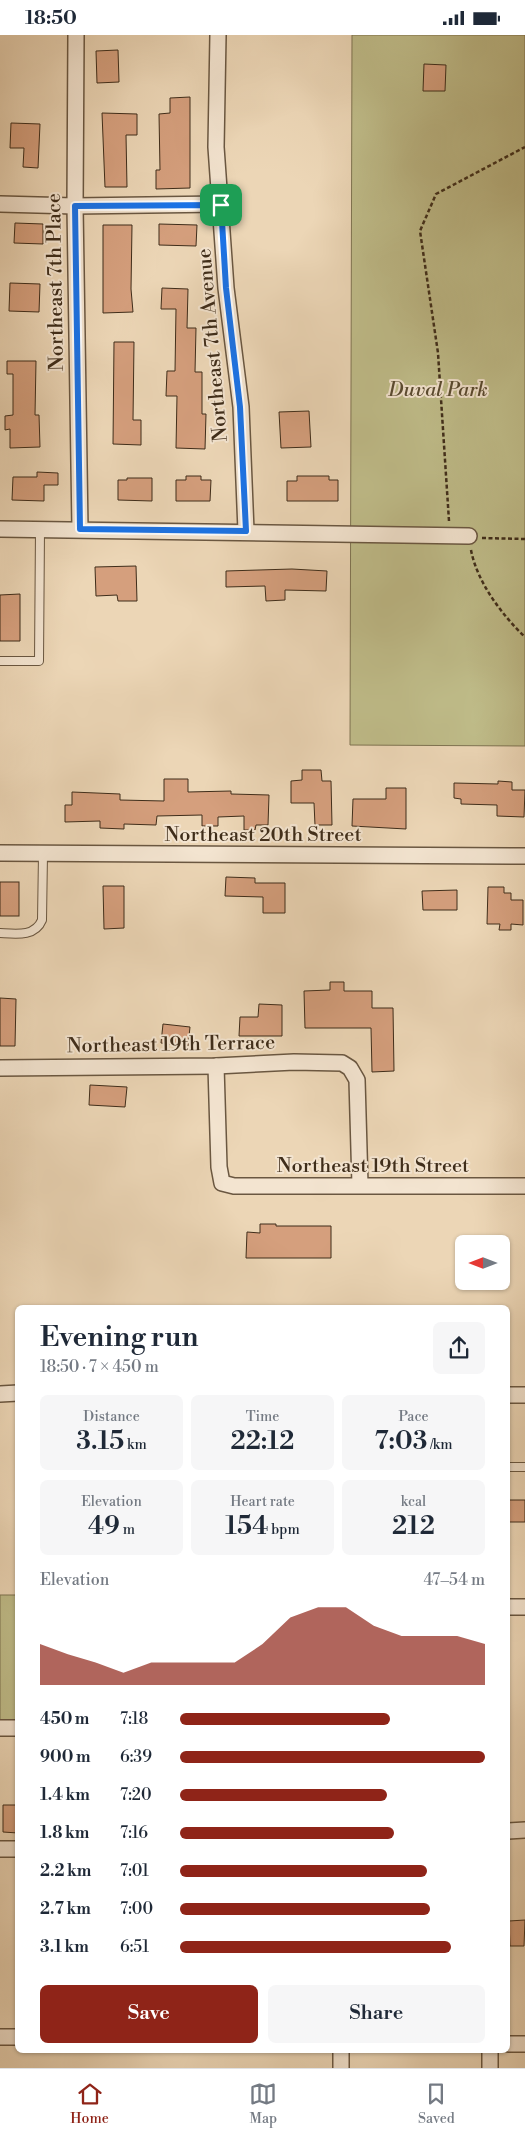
<!DOCTYPE html>
<meta charset="utf-8">
<style>
:root{--surface:#fff;--page:#f6f6f7;--text:#1f2937;--muted:#747a83;--line:#e0e1e3;--accent:#8f2418}
body{margin:0;font-family:"Libre Bodoni",serif;background:var(--page);color:var(--text);height:100vh;display:flex;flex-direction:column;font-size:19px;white-space:nowrap}
*{box-sizing:border-box;margin:0}
p{font-size:16px;color:var(--muted)}
.icon{flex:none;width:28px;height:28px;fill:none;stroke:currentColor;stroke-width:2;stroke-linecap:round;stroke-linejoin:round}
.map{position:relative;flex:1;overflow:hidden}
.sheet{position:absolute;left:15px;top:1270px;width:495px;height:748px;display:flex;flex-direction:column;background:var(--surface);border-radius:8px;box-shadow:0 1px 4px #0004}
.sheet>*{flex:none}
.needle{width:32px;rotate:270deg}
.controls{position:absolute;left:455px;top:1200px;display:grid;gap:10px}
.controls a{display:grid;place-items:center;width:55px;height:55px;border-radius:8px;background:var(--surface);box-shadow:0 1px 4px #0004;font-size:25px}
.pin{position:absolute;display:grid;place-items:center;width:42px;height:42px;color:#fff;margin:-21px;border-radius:10px;box-shadow:0 2px 8px #0006}
.round{display:grid;place-items:center;flex:none;width:52px;height:52px;border-radius:8px;background:var(--page)}
.overview{display:flex;align-items:center;justify-content:space-between;height:85px;padding:0 25px}
h1{font-size:28px;font-weight:600;line-height:38px}
.metrics{display:grid;grid-template-columns:repeat(3,1fr);gap:8px;height:85px;padding:5px 25px}
.metrics div{display:grid;align-content:center;border-radius:8px;background:var(--page);text-align:center}
.metrics b{font-size:25px;font-weight:600}
.metrics small{font-size:14px;font-weight:400}
.metrics p{font-size:14px}
.chart{height:140px;padding:10px 25px}
.chart p{display:flex;justify-content:space-between}
.chart svg{width:100%;height:90px;margin-top:5px;fill:var(--accent);opacity:.7}
.cta{display:flex;gap:10px;margin-top:auto;padding:10px 25px}
.cta a{flex:1;height:58px;border-radius:8px;background:var(--accent);color:#fff;font-size:20px;font-weight:600;line-height:58px;text-align:center}
.cta a+a{background:var(--page);color:var(--text)}
ul{padding:0 25px;list-style:none;font-size:16px}
li{display:grid;grid-template-columns:80px 60px 1fr;align-items:center;height:38px}
li i{height:12px;border-radius:6px;background:var(--accent)}
.status{display:flex;justify-content:space-between;align-items:center;height:35px;padding:0 25px;background:var(--surface);direction:ltr}
.status svg{height:14px;fill:currentColor}
.tab-bar{display:flex;justify-content:space-around;align-items:center;height:70px;border-top:1px solid var(--line);background:var(--surface);font-size:14px;color:var(--muted)}
.tab-bar a{display:grid;justify-items:center;gap:2px}
.tab-bar .selected{color:var(--accent)}
.map>svg:first-child{display:block}
.green{fill:#bfbc89;stroke:#7f7452}
.building{fill:#d59f7d;stroke:#3f2d1a}
.lines{fill:none;stroke-linecap:round;stroke-linejoin:round}
.service-casing{stroke:#6a5741;stroke-width:10}
.minor-casing{stroke:#6a5741;stroke-width:18}
.path{stroke:#3f2d1a;stroke-width:2.5;stroke-dasharray:4 2.5;stroke-linecap:butt}
.service{stroke:#f3e4d0;stroke-width:8}
.minor{stroke:#f3e4d0;stroke-width:15}
.route-casing{stroke:#fff;stroke-width:10}
.route{stroke:#1a73e8;stroke-width:6}
.labels{text-anchor:middle;dominant-baseline:central;stroke-width:4;stroke-linejoin:round;paint-order:stroke}
.street-label{font-size:20px;fill:#3f2d1a;stroke:#f3e4d0}
.park-label{font-size:20px;font-style:italic;fill:#594a30;stroke:#f3e4d0}
</style>
<div class="status"><b>18:50</b><svg viewBox="0 0 49 12"><path d="M0 12V9h3v3zM5 12V6h3v6zM10 12V3h3v9zM15 12V0h3v12zM26 1h20v11H26zM47 4h2v5h-2z"/></svg></div>
<div class="map">
<svg width="525" height="2033" viewBox="0 0 525 2033">
<rect width="100%" height="100%" fill="#ecd6b6"/>
<filter id="stains"><feTurbulence type="fractalNoise" baseFrequency=".004" numOctaves="4"/><feColorMatrix values="0 0 0 0 .2 0 0 0 0 .09 0 0 0 0 .02 0 0 0 .5 -.17"/></filter>
<radialGradient id="worn" r=".72"><stop offset=".6" stop-color="#630" stop-opacity="0"/><stop offset="1" stop-color="#630" stop-opacity=".3"/></radialGradient>
<g class="green">
<polygon points="352,0 525,0 525,711 350,710"/>
<polygon points="0,1560 17,1560 17,1687 0,1686"/>
</g>
<g class="building">
<polygon points="118,15 119,47 97,48 96,16"/>
<polygon points="424,29 446,30 445,56 423,56"/>
<polygon points="190,62 190,153 156,154 156,135 160,135 159,79 170,78 170,63"/>
<polygon points="102,78 137,79 137,100 126,100 127,152 105,152"/>
<polygon points="11,88 40,89 38,133 23,132 24,113 10,113"/>
<polygon points="15,188 43,189 43,209 14,208"/>
<polygon points="159,189 197,190 196,211 159,210"/>
<polygon points="103,190 132,190 131,254 133,277 103,278"/>
<polygon points="10,248 40,249 39,277 9,276"/>
<polygon points="162,253 188,254 187,293 196,293 195,337 202,337 202,379 206,379 205,414 176,413 177,361 166,361 167,336 175,336 176,274 161,274"/>
<polygon points="114,307 134,307 133,385 141,385 141,410 113,409"/>
<polygon points="7,326 36,326 35,380 39,380 40,412 10,413 10,394 5,395 5,381 13,380 13,339 7,339"/>
<polygon points="309,376 311,412 281,413 279,377"/>
<polygon points="37,437 58,438 58,450 44,450 44,466 12,465 13,442 37,442"/>
<polygon points="186,441 201,441 201,445 211,445 210,466 176,466 176,445 186,445"/>
<polygon points="297,441 329,441 329,445 338,445 338,466 287,466 287,446 297,446"/>
<polygon points="127,443 152,443 152,466 118,465 118,445 127,445"/>
<polygon points="136,531 137,566 118,566 117,560 96,561 95,532"/>
<polygon points="292,534 327,536 326,556 285,555 285,565 266,566 265,551 226,552 226,536"/>
<polygon points="20,559 20,606 0,606 0,560"/>
<polygon points="302,735 321,735 322,746 331,746 332,790 315,790 314,768 291,768 291,746 302,745"/>
<polygon points="164,744 188,744 188,757 231,756 231,759 269,760 268,790 256,790 255,795 244,795 244,781 218,782 218,791 202,791 202,780 157,781 156,790 124,789 124,794 100,793 100,786 65,787 65,770 72,770 72,757 120,759 120,765 164,766"/>
<polygon points="498,746 512,747 512,755 525,755 524,782 497,781 497,770 461,769 461,764 454,763 454,748 498,749"/>
<polygon points="386,753 406,753 406,794 352,791 353,764 386,764"/>
<polygon points="226,842 255,843 255,848 285,848 285,878 263,878 263,862 225,861"/>
<rect x="0" y="847" width="19" height="34"/>
<polygon points="103,851 124,851 124,893 104,894"/>
<polygon points="488,852 504,852 504,858 511,858 511,865 523,865 523,890 511,889 511,895 499,895 500,889 487,889"/>
<polygon points="457,855 457,875 423,875 422,856"/>
<polygon points="330,947 344,947 344,956 372,956 372,973 393,973 394,1036 372,1037 371,993 305,993 304,956 330,955"/>
<polygon points="0,963 16,964 15,1011 0,1011"/>
<polygon points="259,969 282,970 282,1001 239,1001 240,982 258,982"/>
<polygon points="163,989 190,992 188,1011 161,1008"/>
<polygon points="90,1050 127,1052 125,1072 89,1070"/>
<polygon points="260,1189 276,1189 276,1191 331,1191 331,1223 246,1223 247,1197 260,1198"/>
<rect x="508" y="1465" width="17" height="22"/>
<polygon points="3,1770 18,1770 18,1798 3,1797"/>
<polygon points="525,1885 524,1911 510,1911 509,1886"/>
</g>
<g class="lines">
<g class="service-casing">
<g id="service">
<polyline points="0,626 39,626 40,494"/>
<path d="M0,898C16,899 35,902 42,885L43,819"/>
<polyline points="508,1432 525,1432"/>
</g>
</g>
<g class="minor-casing">
<g id="minor">
<polyline points="76,0 75,171 80,494"/>
<polyline points="218,0 216,112 226,253 241,372 246,496"/>
<polyline points="0,169 75,171 221,169"/>
<polyline points="0,494 469,501"/>
<polyline points="0,818 525,821"/>
<polyline points="216,1031 219,1132 222,1148 234,1151 525,1151"/>
<polyline points="0,1033 216,1031 294,1027 342,1028 350,1033 357,1045 360,1150"/>
<polyline points="0,1359 18,1358"/>
<polyline points="508,1360 525,1360"/>
<polyline points="508,1572 525,1572"/>
<polyline points="0,1693 18,1693"/>
<polyline points="508,1796 525,1795"/>
<polyline points="0,1814 18,1814"/>
<polyline points="0,2002 18,2002"/>
<polyline points="508,2009 525,2009"/>
<polyline points="490,2015 490,2033"/>
<polyline points="341,2033 341,2015"/>
</g>
</g>
<g class="path">
<polyline points="449,486 438,318 420,196 436,159 525,112"/>
<polyline points="482,503 525,504"/>
<path d="M471,515C477,547 502,580 525,602"/>
</g>
<use href="#service" class="service"/>
<use href="#minor" class="minor"/>
</g>
<g class="lines">
<g class="route-casing">
<polygon id="route" points="221,170 226,253 240,372 246,496 80,494 75,171"/>
</g>
<use href="#route" class="route"/>
</g>
<g class="labels">
<g class="street-label">
<text transform="translate(56 247) rotate(-91)">Northeast 7th Place</text>
<text transform="translate(213 310) rotate(-95)">Northeast 7th Avenue</text>
<text x="263" y="800">Northeast 20th Street</text>
<text transform="translate(171 1010) rotate(-1)">Northeast 19th Terrace</text>
<text x="373" y="1131">Northeast 19th Street</text>
</g>
<g class="park-label">
<text x="438" y="355">Duval Park</text>
</g>
</g>
<rect width="100%" height="100%" filter="url(#stains)"/>
<rect width="100%" height="100%" fill="url(#worn)"/>
</svg>
<div class="controls">
<a><svg class="needle" viewBox="-14 -14 28 28"><path d="M0-13l5 13h-10z" fill="#e53935"/><path d="M0 13l5-13h-10z" fill="#747a83"/></svg></a>
</div>
<div class="pin" style="left:221px;top:170px;background:#1e9e55"><svg class="icon" aria-label="arrive" viewBox="0 0 24 24"><path d="M6 21V4h12l-3 4 3 4H6"/></svg></div>
<section class="sheet">
<div class="overview"><div><h1>Evening run</h1><p>18:50 · 7 × 450 m</p></div><a class="round"><svg class="icon" aria-label="share" viewBox="0 0 24 24"><path d="M12 15V3M7 8l5-5 5 5M5 13v7h14v-7"/></svg></a></div>
<div class="metrics">
<div><p>Distance</p><b>3.15<small> km</small></b></div>
<div><p>Time</p><b>22:12</b></div>
<div><p>Pace</p><b>7:03<small> /km</small></b></div>
</div>
<div class="metrics">
<div><p>Elevation</p><b>49<small> m</small></b></div>
<div><p>Heart rate</p><b>154<small> bpm</small></b></div>
<div><p>kcal</p><b>212</b></div>
</div>
<div class="chart"><p><span>Elevation</span>47–54 m</p>
<svg viewBox="0 0 160 44" preserveAspectRatio="none"><path d="M0 44V24L10 29L20 33L30 38L40 33L50 33L60 33L70 33L80 24L90 11L100 6L110 6L120 15L130 20L140 20L150 20L160 24V44z"/></svg>
</div>
<ul>
<li><b>450 m</b>7:18<i style="width:69%"></i></li>
<li><b>900 m</b>6:39<i style="width:100%"></i></li>
<li><b>1.4 km</b>7:20<i style="width:68%"></i></li>
<li><b>1.8 km</b>7:16<i style="width:70%"></i></li>
<li><b>2.2 km</b>7:01<i style="width:81%"></i></li>
<li><b>2.7 km</b>7:00<i style="width:82%"></i></li>
<li><b>3.1 km</b>6:51<i style="width:89%"></i></li>
</ul>
<div class="cta"><a>Save</a><a>Share</a></div>
</section>
</div>
<nav class="tab-bar">
<a class="selected"><svg class="icon" aria-label="home" viewBox="0 0 24 24"><path d="M3 11l9-7 9 7M6 9v11h12V9"/></svg>Home</a>
<a><svg class="icon" aria-label="map" viewBox="0 0 24 24"><path d="M3 6l6-2 6 2 6-2v14l-6 2-6-2-6 2zM9 4v14M15 6v14"/></svg>Map</a>
<a><svg class="icon" aria-label="saved" viewBox="0 0 24 24"><path d="M7 4h10v16l-5-4-5 4z"/></svg>Saved</a>
</nav>
